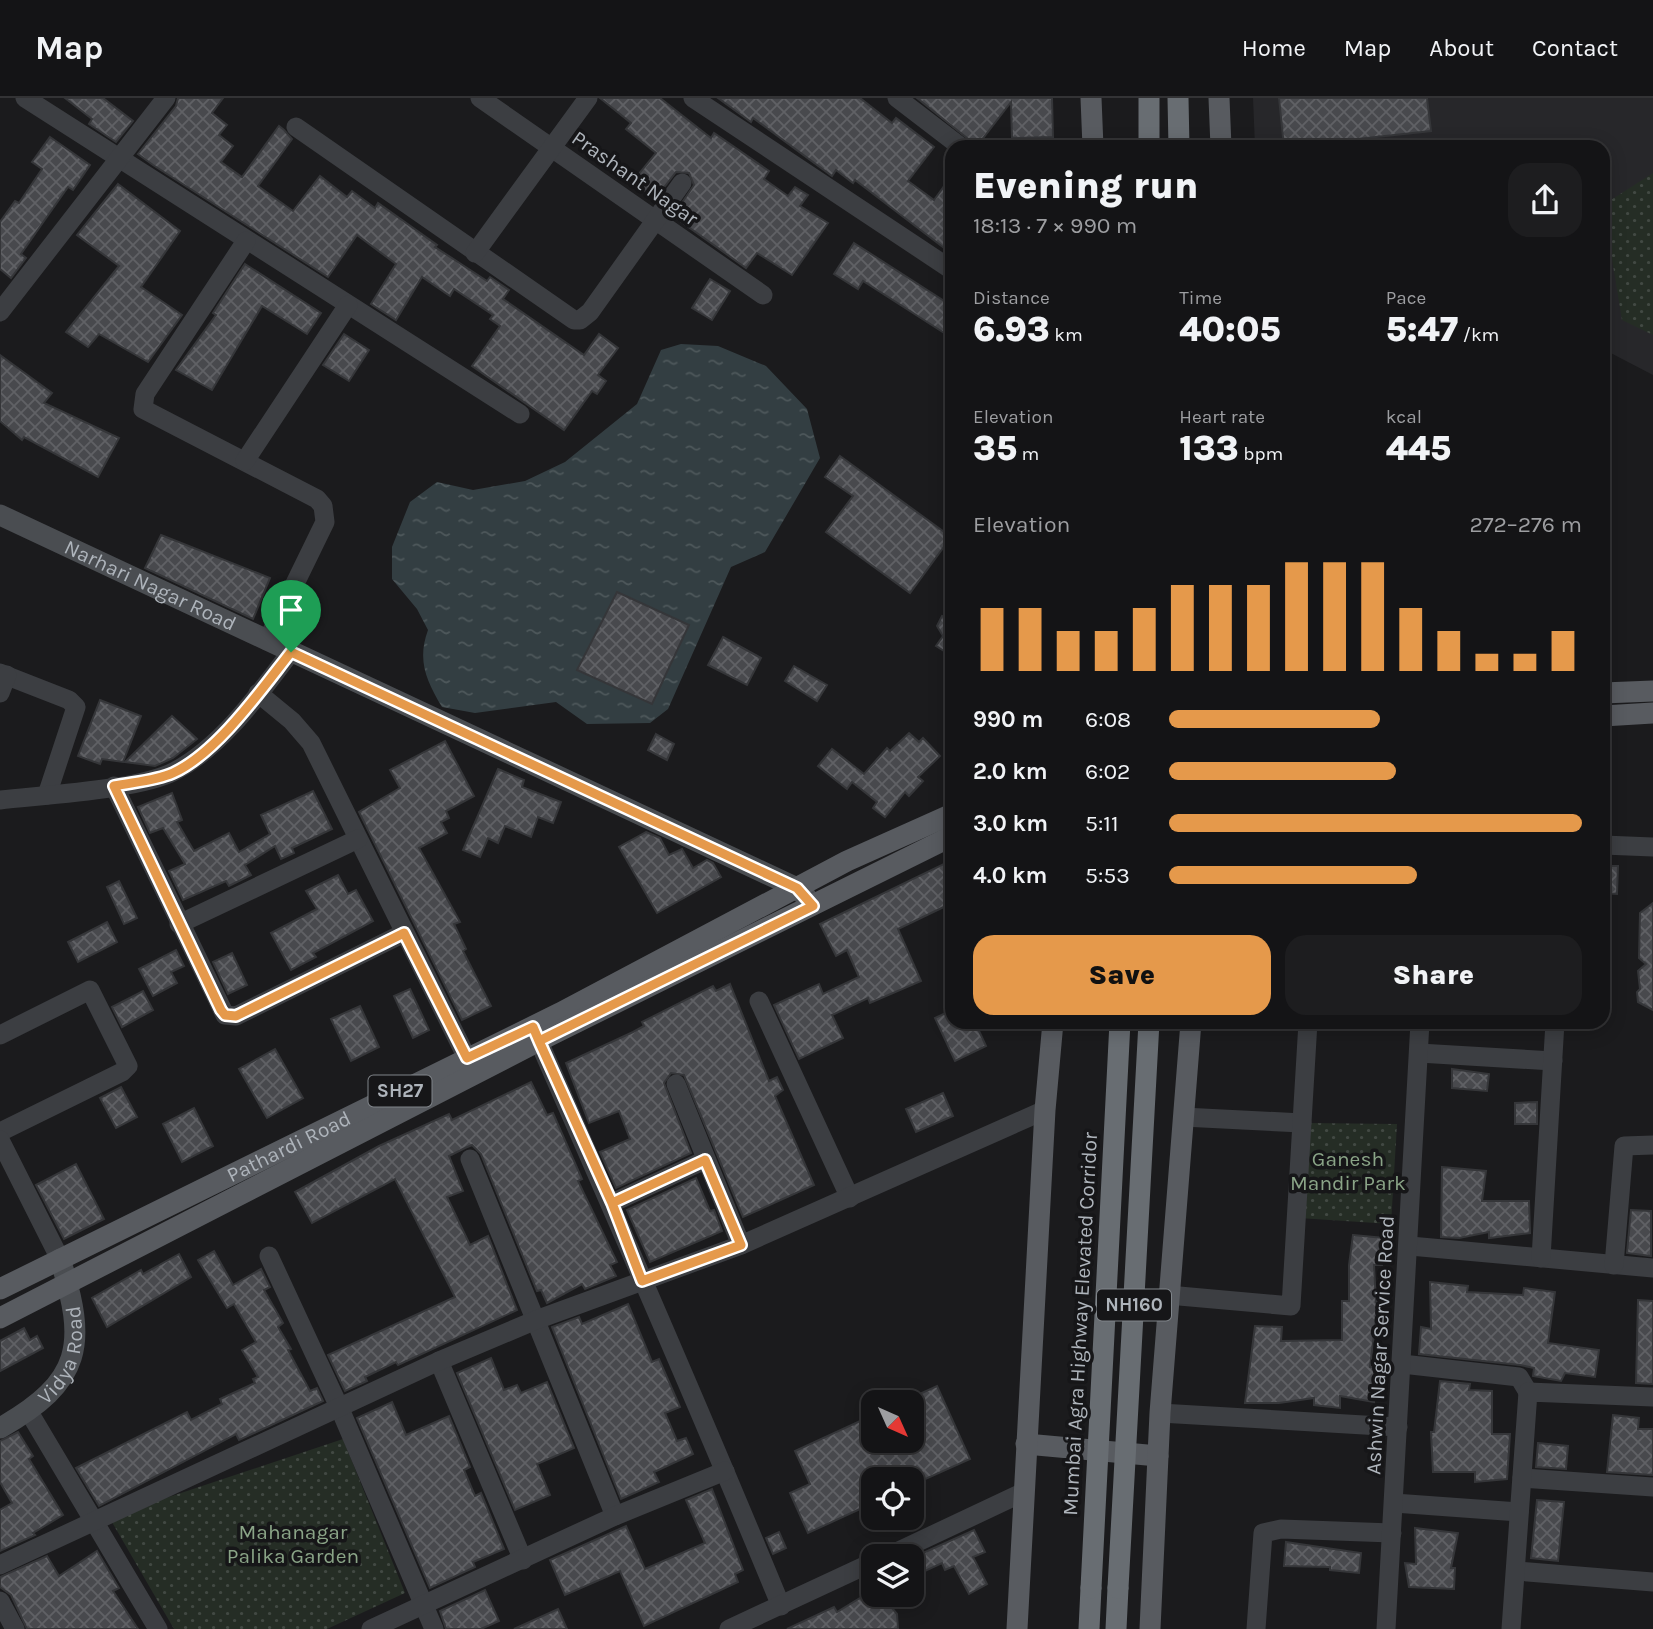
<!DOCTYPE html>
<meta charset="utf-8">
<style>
:root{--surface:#141416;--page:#1d1d1f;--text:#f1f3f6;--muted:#9d9ea1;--line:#333335;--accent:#e5994b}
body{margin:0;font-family:Karla,sans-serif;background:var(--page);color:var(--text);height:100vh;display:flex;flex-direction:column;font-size:26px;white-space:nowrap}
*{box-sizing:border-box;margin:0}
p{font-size:23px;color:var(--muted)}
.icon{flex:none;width:38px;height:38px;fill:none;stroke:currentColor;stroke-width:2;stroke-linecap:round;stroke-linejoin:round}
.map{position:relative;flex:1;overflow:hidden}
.drawer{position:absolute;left:945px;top:42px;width:665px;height:889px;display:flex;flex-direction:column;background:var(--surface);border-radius:21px;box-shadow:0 4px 18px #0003,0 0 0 2px var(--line)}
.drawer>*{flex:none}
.needle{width:46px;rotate:135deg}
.tools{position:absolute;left:861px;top:1292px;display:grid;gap:14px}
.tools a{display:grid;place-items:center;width:63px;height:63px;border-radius:14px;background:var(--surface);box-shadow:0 4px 18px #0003,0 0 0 2px var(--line);font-size:35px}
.pin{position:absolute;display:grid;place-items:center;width:60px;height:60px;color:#fff;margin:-72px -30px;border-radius:50% 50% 50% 0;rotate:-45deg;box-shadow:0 0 7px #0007}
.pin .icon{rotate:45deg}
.round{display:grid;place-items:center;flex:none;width:74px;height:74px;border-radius:21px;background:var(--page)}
.headline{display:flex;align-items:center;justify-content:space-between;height:119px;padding:0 28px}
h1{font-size:38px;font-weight:800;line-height:52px}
.figures{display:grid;grid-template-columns:repeat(3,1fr);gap:10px;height:119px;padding:7px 28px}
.figures div{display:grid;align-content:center}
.figures b{font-size:35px;font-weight:800}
.figures small{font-size:19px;font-weight:400}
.figures p{font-size:19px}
.chart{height:196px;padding:14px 28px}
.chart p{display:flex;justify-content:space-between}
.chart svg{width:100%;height:126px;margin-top:7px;stroke:var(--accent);stroke-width:6}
.action{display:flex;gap:14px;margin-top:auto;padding:14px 28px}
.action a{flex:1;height:80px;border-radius:21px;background:var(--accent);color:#111;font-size:28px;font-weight:800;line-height:80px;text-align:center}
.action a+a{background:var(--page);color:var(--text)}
ul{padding:0 28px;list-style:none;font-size:23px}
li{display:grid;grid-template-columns:112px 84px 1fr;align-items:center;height:52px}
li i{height:18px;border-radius:9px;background:var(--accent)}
header{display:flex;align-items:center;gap:42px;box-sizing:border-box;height:98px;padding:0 35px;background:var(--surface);border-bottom:2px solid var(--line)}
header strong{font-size:33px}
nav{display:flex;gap:38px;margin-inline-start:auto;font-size:24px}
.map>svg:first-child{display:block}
.built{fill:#27272a}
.park{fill:url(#park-dots)}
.water{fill:url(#water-ripples)}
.building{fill:url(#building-cross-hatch);stroke:#353639;stroke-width:2}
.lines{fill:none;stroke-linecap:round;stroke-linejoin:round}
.street{stroke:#3c3e42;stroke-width:19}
.secondary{stroke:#4a4d51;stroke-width:21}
.primary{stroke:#585b60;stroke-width:21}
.highway{stroke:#686d72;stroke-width:21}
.highway-bridge{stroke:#686d72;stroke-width:21}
.route-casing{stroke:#fff;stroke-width:14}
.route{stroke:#e5994b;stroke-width:9}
.labels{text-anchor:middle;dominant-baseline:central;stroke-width:7;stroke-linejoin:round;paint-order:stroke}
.shield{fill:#161618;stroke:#80858a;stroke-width:2}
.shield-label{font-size:19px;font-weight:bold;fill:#aeb4bb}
.street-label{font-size:21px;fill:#aeb4bb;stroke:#161618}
.park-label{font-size:21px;fill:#8aa487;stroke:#161618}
</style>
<header>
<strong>Map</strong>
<nav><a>Home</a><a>Map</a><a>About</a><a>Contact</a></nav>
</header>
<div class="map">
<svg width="1653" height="1531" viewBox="0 0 1653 1531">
<defs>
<pattern id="park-dots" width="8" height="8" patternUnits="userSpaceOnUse" patternTransform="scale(1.75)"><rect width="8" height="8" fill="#252d25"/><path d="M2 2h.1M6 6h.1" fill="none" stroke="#424943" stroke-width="1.8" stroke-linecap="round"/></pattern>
<pattern id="water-ripples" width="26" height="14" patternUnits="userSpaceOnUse" patternTransform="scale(1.75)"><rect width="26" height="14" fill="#333e42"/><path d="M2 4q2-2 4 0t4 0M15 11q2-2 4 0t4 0" fill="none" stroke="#4e585b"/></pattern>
<pattern id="building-cross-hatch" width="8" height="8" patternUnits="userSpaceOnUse" patternTransform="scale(1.75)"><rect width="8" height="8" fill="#48494d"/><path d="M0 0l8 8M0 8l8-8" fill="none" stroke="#606165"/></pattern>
</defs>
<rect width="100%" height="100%" fill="#1b1b1d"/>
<polygon class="built" points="1253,0 1653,0 1653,277 1603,251 1603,49 1255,49"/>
<g class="park">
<polygon points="1653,75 1653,237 1622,222 1603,107"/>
<polygon points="1306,1025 1397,1026 1391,1126 1299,1120"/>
<polygon points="343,1341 405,1495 327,1531 174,1531 109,1419"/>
</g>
<path class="water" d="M681,246L718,248L766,268L807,311L820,360L765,454L731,469L668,611L650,625L587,626L556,604L475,615L442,609C426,582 417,562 428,532L417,511L392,481V449L410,404L437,384L473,392L525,383L565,364L637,306L661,252Z"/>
<g class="building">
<polygon points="65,0 103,0 133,23 116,44 89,26 92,21"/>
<polygon points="178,0 223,0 212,15 227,27 219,37 233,48 221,64 242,79 279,28 284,32 292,41 258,88 293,113 320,78 347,99 352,93 375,110 378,105 437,147 435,149 487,183 490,179 509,192 503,201 584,257 599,236 618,250 598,277 606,283 597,296 592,293 564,332 472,268 500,228 490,221 493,217 454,191 450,198 422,179 396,222 371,206 396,166 357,137 328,179 153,67 138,56 176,8"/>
<polygon points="600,0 660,0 711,40 714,35 769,73 764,81 788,98 795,89 808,97 800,108 828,125 792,177 757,155 746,170 673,118 694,87 689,75 676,74 655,101 633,83 656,55 626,31 631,25"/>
<polygon points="718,0 860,0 892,25 896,20 934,49 908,83 934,102 952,77 952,156 855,82 853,85 836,72 832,78 753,20 751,24"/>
<polygon points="917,0 1052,0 1053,39 1012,40 1011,4 977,48"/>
<polygon points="1279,0 1427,0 1431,33 1284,49"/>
<polygon points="50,39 90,67 73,92 68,89 44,123 21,156 26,160 11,180 0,171 0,124 15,103 19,105 42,71 32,64"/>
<polygon points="118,86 180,133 141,189 182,217 148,264 99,236 88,249 66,234 119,168 77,137"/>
<polygon points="854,145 952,208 952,240 863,183 858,191 834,176"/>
<polygon points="245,166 321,215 307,236 262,208 212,292 176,272 216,217 213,215"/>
<polygon points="710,181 730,193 712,222 692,210"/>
<polygon points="344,236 369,252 349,283 323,267"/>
<polygon points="0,257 52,295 44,305 119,340 98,379 24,339 22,342 0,323"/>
<polygon points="840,358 951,439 910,495 826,434 853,398 825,379"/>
<polygon points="161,437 270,480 253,521 145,470"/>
<polygon points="617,494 689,527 652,606 577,572"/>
<polygon points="942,518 952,523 952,558 936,548 943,538 937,528"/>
<polygon points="723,539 761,560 747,587 708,567"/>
<polygon points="794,568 827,587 817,603 785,583"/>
<polygon points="100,602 141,618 123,664 102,661 100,666 78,658"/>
<polygon points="172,618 197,641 173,660 155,668 125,664"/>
<polygon points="909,635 919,644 923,640 940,658 918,679 923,683 909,698 905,694 885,719 873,710 877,704 852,684 847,691 818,668 832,651 864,676 887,650 890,653"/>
<polygon points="656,636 674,646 667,662 648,652"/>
<polygon points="445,643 474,698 446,713 449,720 441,724 447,735 419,750 460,824 454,826 466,851 463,853 491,908 462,922 359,714 400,690 390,672"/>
<polygon points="498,671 524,682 522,689 561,704 553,725 538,719 531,739 505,728 498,745 488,740 480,759 463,752"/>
<polygon points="313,693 332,731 292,750 294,755 281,761 275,748 245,767 251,777 229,788 226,783 183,802 169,773 185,766 163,730 150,735 138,709 172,695 182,722 177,724 194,753 229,735 239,754 270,736 261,717"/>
<polygon points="646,734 660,740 669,757 682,751 693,770 707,762 713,765 721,779 657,815 619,749"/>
<polygon points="952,762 952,805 898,831 921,883 870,905 868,900 832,917 843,940 799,961 774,907 819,886 823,896 859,879 847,852 836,858 820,826"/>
<polygon points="1603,768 1618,768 1617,796 1603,795"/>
<polygon points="338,777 348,796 356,792 373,823 313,855 316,859 291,872 271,835 317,811 306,793"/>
<polygon points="119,783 137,820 124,826 107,789"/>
<polygon points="1653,805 1653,912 1638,904 1637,894 1640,891 1638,873 1646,866 1639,860 1640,815"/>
<polygon points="107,824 117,844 78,864 68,844"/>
<polygon points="176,852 184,868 171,874 177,885 153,898 139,871"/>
<polygon points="232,855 247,887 228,896 213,864"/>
<polygon points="730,886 769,983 777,979 783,992 775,998 814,1087 743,1119 684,977 671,975 664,985 691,1055 616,1090 600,1054 630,1041 619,1013 589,1025 566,965 633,934 644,928 642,924 713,888 716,893"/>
<polygon points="410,891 429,932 413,940 394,898"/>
<polygon points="143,893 153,912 122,929 112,909"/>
<polygon points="360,908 379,949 351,963 331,921"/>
<polygon points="952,912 952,924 975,924 986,948 955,963 935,920"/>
<polygon points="275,951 303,1000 267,1020 239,971"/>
<polygon points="1452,971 1489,976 1487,993 1452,990"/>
<polygon points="531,984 547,1017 553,1015 582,1081 578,1083 617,1164 610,1167 616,1178 585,1191 582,1186 547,1205 541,1192 537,1193 481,1056 472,1047 465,1050 449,1058 463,1093 447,1099 470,1147 488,1138 517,1212 398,1267 396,1264 365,1279 367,1283 345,1293 328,1257 455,1199 395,1081 312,1125 295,1094 379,1048 449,1016 452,1022"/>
<polygon points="121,989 137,1019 116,1030 100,1000"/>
<polygon points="943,995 953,1018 916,1034 906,1011"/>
<polygon points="1537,1004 1537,1026 1515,1026 1515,1005"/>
<polygon points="194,1010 213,1048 182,1064 163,1026"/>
<polygon points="76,1066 104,1121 64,1141 36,1087"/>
<polygon points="1442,1069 1486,1073 1482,1103 1529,1103 1530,1135 1489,1140 1489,1134 1459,1140 1441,1139"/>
<polygon points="696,1080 710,1113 714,1112 722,1133 650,1164 627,1112"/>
<polygon points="1631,1112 1651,1113 1651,1158 1627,1155"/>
<polygon points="1353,1137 1384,1140 1382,1167 1374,1167 1376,1204 1378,1204 1370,1269 1374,1269 1374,1304 1340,1298 1340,1310 1314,1307 1314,1300 1279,1305 1245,1305 1255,1228 1282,1229 1281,1243 1342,1242 1342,1203 1349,1203 1349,1167"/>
<polygon points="214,1153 233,1187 261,1171 270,1189 264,1192 283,1225 278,1229 291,1251 288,1252 310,1293 317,1290 323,1303 239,1342 236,1336 99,1408 76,1370 187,1314 191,1322 222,1306 220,1301 255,1285 253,1281 258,1279 242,1252 256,1244 234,1206 227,1210 198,1162"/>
<polygon points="179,1156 191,1179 107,1229 92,1200 141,1172 143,1176"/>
<polygon points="1430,1184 1468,1188 1467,1194 1523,1197 1524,1190 1555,1194 1548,1245 1599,1252 1595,1279 1565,1275 1561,1283 1533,1278 1534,1270 1520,1267 1419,1256 1421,1229 1431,1231"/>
<polygon points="1638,1202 1653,1203 1653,1286 1636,1285"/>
<polygon points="628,1206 652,1264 659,1261 680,1309 665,1315 677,1343 686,1340 693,1356 654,1374 659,1384 621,1401 552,1229 579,1219 582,1226"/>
<polygon points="24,1230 30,1242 37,1238 43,1250 0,1273 0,1243"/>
<polygon points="491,1260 504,1292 517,1287 521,1295 547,1284 574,1350 537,1366 550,1397 515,1412 457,1275"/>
<polygon points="1440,1283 1470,1286 1469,1292 1492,1293 1492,1336 1510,1336 1507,1381 1475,1384 1475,1374 1433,1374 1431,1334 1434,1334"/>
<polygon points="937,1288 970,1361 912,1387 912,1381 873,1381 873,1405 808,1435 790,1395 810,1386 795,1353 873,1317 873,1342 912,1342 912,1304 902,1304"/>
<polygon points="392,1304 406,1337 449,1318 470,1369 464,1372 475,1398 481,1395 504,1451 473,1464 475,1469 430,1490 357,1320"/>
<polygon points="1613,1317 1639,1320 1638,1331 1653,1331 1653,1377 1607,1374"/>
<polygon points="18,1334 33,1358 29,1361 63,1417 33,1435 35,1437 0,1453 0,1412 12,1405 0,1384 0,1343"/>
<polygon points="1538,1345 1568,1348 1566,1371 1536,1369"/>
<polygon points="712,1391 743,1472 735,1476 738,1484 644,1528 620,1473 565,1497 550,1462 626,1428 645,1471 705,1445 686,1402"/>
<polygon points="1537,1402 1564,1404 1558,1463 1531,1460"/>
<polygon points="1415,1430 1458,1435 1451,1470 1455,1470 1454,1491 1409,1489 1405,1465 1416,1466"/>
<polygon points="974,1432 985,1454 973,1459 987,1486 969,1496 954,1468 945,1472 942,1465 912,1479 912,1460"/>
<polygon points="779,1434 786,1450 773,1456 766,1440"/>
<polygon points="1286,1444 1361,1455 1359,1475 1330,1472 1330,1469 1284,1468"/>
<polygon points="97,1453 119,1490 113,1493 138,1531 27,1531 11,1497 0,1489 0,1479 47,1458 59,1478"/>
<polygon points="485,1492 499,1523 481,1531 446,1531 440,1513"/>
<polygon points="873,1492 873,1496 887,1504 897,1516 898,1531 787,1531 834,1509 837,1514"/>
<polygon points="558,1511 567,1531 514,1531"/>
</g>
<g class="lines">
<g class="street">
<polyline points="25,0 520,316"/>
<polyline points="480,0 763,197"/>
<polyline points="693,0 952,172"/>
<polyline points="897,0 961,49"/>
<polyline points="296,29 574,222 580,222 590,214 682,85"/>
<polyline points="246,143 145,296 143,311 317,401 323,408 325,424 267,543"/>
<polyline points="475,155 588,0"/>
<polyline points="0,214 166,0"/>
<polyline points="245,363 348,207"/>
<polyline points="0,575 69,602 76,609 47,697"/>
<polyline points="0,595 7,577"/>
<polyline points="258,595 292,623 311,645 467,960"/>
<polyline points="114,688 225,917 236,918 404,835"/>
<path d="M0,702C43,697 140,692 175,673C222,648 259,596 291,554"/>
<polyline points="1603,747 1653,749"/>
<polyline points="179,826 358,741"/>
<polyline points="759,903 850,1100"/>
<path d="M533,930C617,1122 701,1314 781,1508"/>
<polyline points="0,937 90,892 128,968 122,974 0,1034"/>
<polyline points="1419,955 1553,963"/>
<polyline points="676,986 741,1147"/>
<polyline points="1183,1019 1302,1025"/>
<polyline points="0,1042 60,1161"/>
<polyline points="470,1061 615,1418"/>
<polyline points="612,1105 705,1062"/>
<polyline points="1410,1148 1653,1170"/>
<polyline points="269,1158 340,1311 434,1531"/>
<polyline points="1541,1160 1555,924"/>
<polyline points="1614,1167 1624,1048 1653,1047"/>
<polyline points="1168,1197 1291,1208 1308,924"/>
<polyline points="439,1263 523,1462"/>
<polyline points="1402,1266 1519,1279 1528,1294"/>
<polyline points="29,1314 158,1531"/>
<polyline points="1160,1315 1398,1329"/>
<polyline points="1522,1380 1653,1389"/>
<polyline points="1394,1405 1519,1414"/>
<polyline points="888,1458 1024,1394"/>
<polyline points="0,1467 439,1263 536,1222 741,1147 1045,1012"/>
<polyline points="1516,1473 1653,1484"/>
<polyline points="0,1503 15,1531"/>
<polyline points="371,1531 615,1418 725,1373"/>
<polyline points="729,1531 873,1464"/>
<polyline points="1256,1531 1263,1435 1281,1431 1392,1435"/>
<polyline points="1386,1531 1420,924"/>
<polyline points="1511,1531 1528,1294 1653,1299"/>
</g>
<g class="secondary">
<path id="s1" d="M0,417L797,790L807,800"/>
<path id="s2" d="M0,1330C83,1283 87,1246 60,1161"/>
</g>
<g class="primary">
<polyline points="1091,0 1093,49"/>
<polyline points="1219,0 1221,49"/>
<polyline points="1603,595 1653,593"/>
<polyline points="1603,618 1653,615"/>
<path id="s3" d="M0,1191L560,915L847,763L952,716"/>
<polyline points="0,1220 539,943 952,738"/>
<polyline points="1026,1346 1158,1358"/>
<polyline points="1017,1531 1045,1012 1053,924"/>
<polyline points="1150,1531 1160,1315 1191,924"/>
</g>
<g class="highway">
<polyline points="1149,0 1149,49"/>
<polyline points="1178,0 1179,49"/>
<polyline points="1089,1531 1091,1490"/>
<polyline points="1116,1531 1118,1490"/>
</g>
<g class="highway-bridge">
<polyline points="1091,1490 1120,924"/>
<polyline points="1118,1490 1149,924"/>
</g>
</g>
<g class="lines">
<g class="route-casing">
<path id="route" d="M291,554C261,592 217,655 173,675C155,683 133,684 114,688L221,912L225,917L236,918L404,835L467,960L533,929L539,943L612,1105L642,1183L741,1147L705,1062L612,1105L539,943L813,808L797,790L291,554"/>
</g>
<use href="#route" class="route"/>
</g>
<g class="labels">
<g class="shield">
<rect x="368.5" y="977.5" width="63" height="31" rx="5"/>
<rect x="1097" y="1191.5" width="74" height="31" rx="5"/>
</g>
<g class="shield-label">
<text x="400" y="993">SH27</text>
<text x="1134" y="1207">NH160</text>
</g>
<g class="street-label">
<text transform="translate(635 80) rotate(35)">Prashant Nagar</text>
<text stroke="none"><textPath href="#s1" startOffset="166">Narhari Nagar Road</textPath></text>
<text stroke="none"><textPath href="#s3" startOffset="322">Pathardi Road</textPath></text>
<text transform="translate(1080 1226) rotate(-87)">Mumbai Agra Highway Elevated Corridor</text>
<text transform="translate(1380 1247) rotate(-87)">Ashwin Nagar Service Road</text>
<text stroke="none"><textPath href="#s2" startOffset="102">Vidya Road</textPath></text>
</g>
<g class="park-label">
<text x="1348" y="1061">Ganesh<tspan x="1348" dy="24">Mandir Park</tspan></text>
<text x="293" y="1434">Mahanagar<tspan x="293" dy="24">Palika Garden</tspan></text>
</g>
</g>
</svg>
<div class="tools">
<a><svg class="needle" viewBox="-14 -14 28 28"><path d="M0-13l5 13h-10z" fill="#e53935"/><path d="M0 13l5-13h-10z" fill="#9d9ea1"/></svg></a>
<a><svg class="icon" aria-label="locate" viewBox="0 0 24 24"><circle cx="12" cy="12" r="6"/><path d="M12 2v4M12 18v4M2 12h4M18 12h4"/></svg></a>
<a><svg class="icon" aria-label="layers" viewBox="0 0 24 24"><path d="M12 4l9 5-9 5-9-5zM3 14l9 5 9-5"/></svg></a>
</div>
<div class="pin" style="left:291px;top:554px;background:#1e9e55"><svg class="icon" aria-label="arrive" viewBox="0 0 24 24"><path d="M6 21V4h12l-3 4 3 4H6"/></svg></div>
<section class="drawer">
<div class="headline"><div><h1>Evening run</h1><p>18:13 · 7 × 990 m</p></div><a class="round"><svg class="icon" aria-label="share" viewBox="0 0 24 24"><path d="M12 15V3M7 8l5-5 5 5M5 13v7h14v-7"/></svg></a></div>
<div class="figures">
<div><p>Distance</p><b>6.93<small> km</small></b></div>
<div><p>Time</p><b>40:05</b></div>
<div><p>Pace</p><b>5:47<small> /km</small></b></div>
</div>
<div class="figures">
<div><p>Elevation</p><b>35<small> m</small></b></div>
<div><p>Heart rate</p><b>133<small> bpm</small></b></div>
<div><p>kcal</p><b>445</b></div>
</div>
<div class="chart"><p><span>Elevation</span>272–276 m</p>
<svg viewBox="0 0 160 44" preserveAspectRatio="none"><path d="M5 44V22M15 44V22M25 44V30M35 44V30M45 44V22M55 44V14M65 44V14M75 44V14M85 44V6M95 44V6M105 44V6M115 44V22M125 44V30M135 44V38M145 44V38M155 44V30"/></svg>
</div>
<ul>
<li><b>990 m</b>6:08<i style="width:51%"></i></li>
<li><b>2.0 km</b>6:02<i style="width:55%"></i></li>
<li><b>3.0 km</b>5:11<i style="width:100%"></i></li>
<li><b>4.0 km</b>5:53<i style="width:60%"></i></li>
</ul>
<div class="action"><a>Save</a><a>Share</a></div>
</section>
</div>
